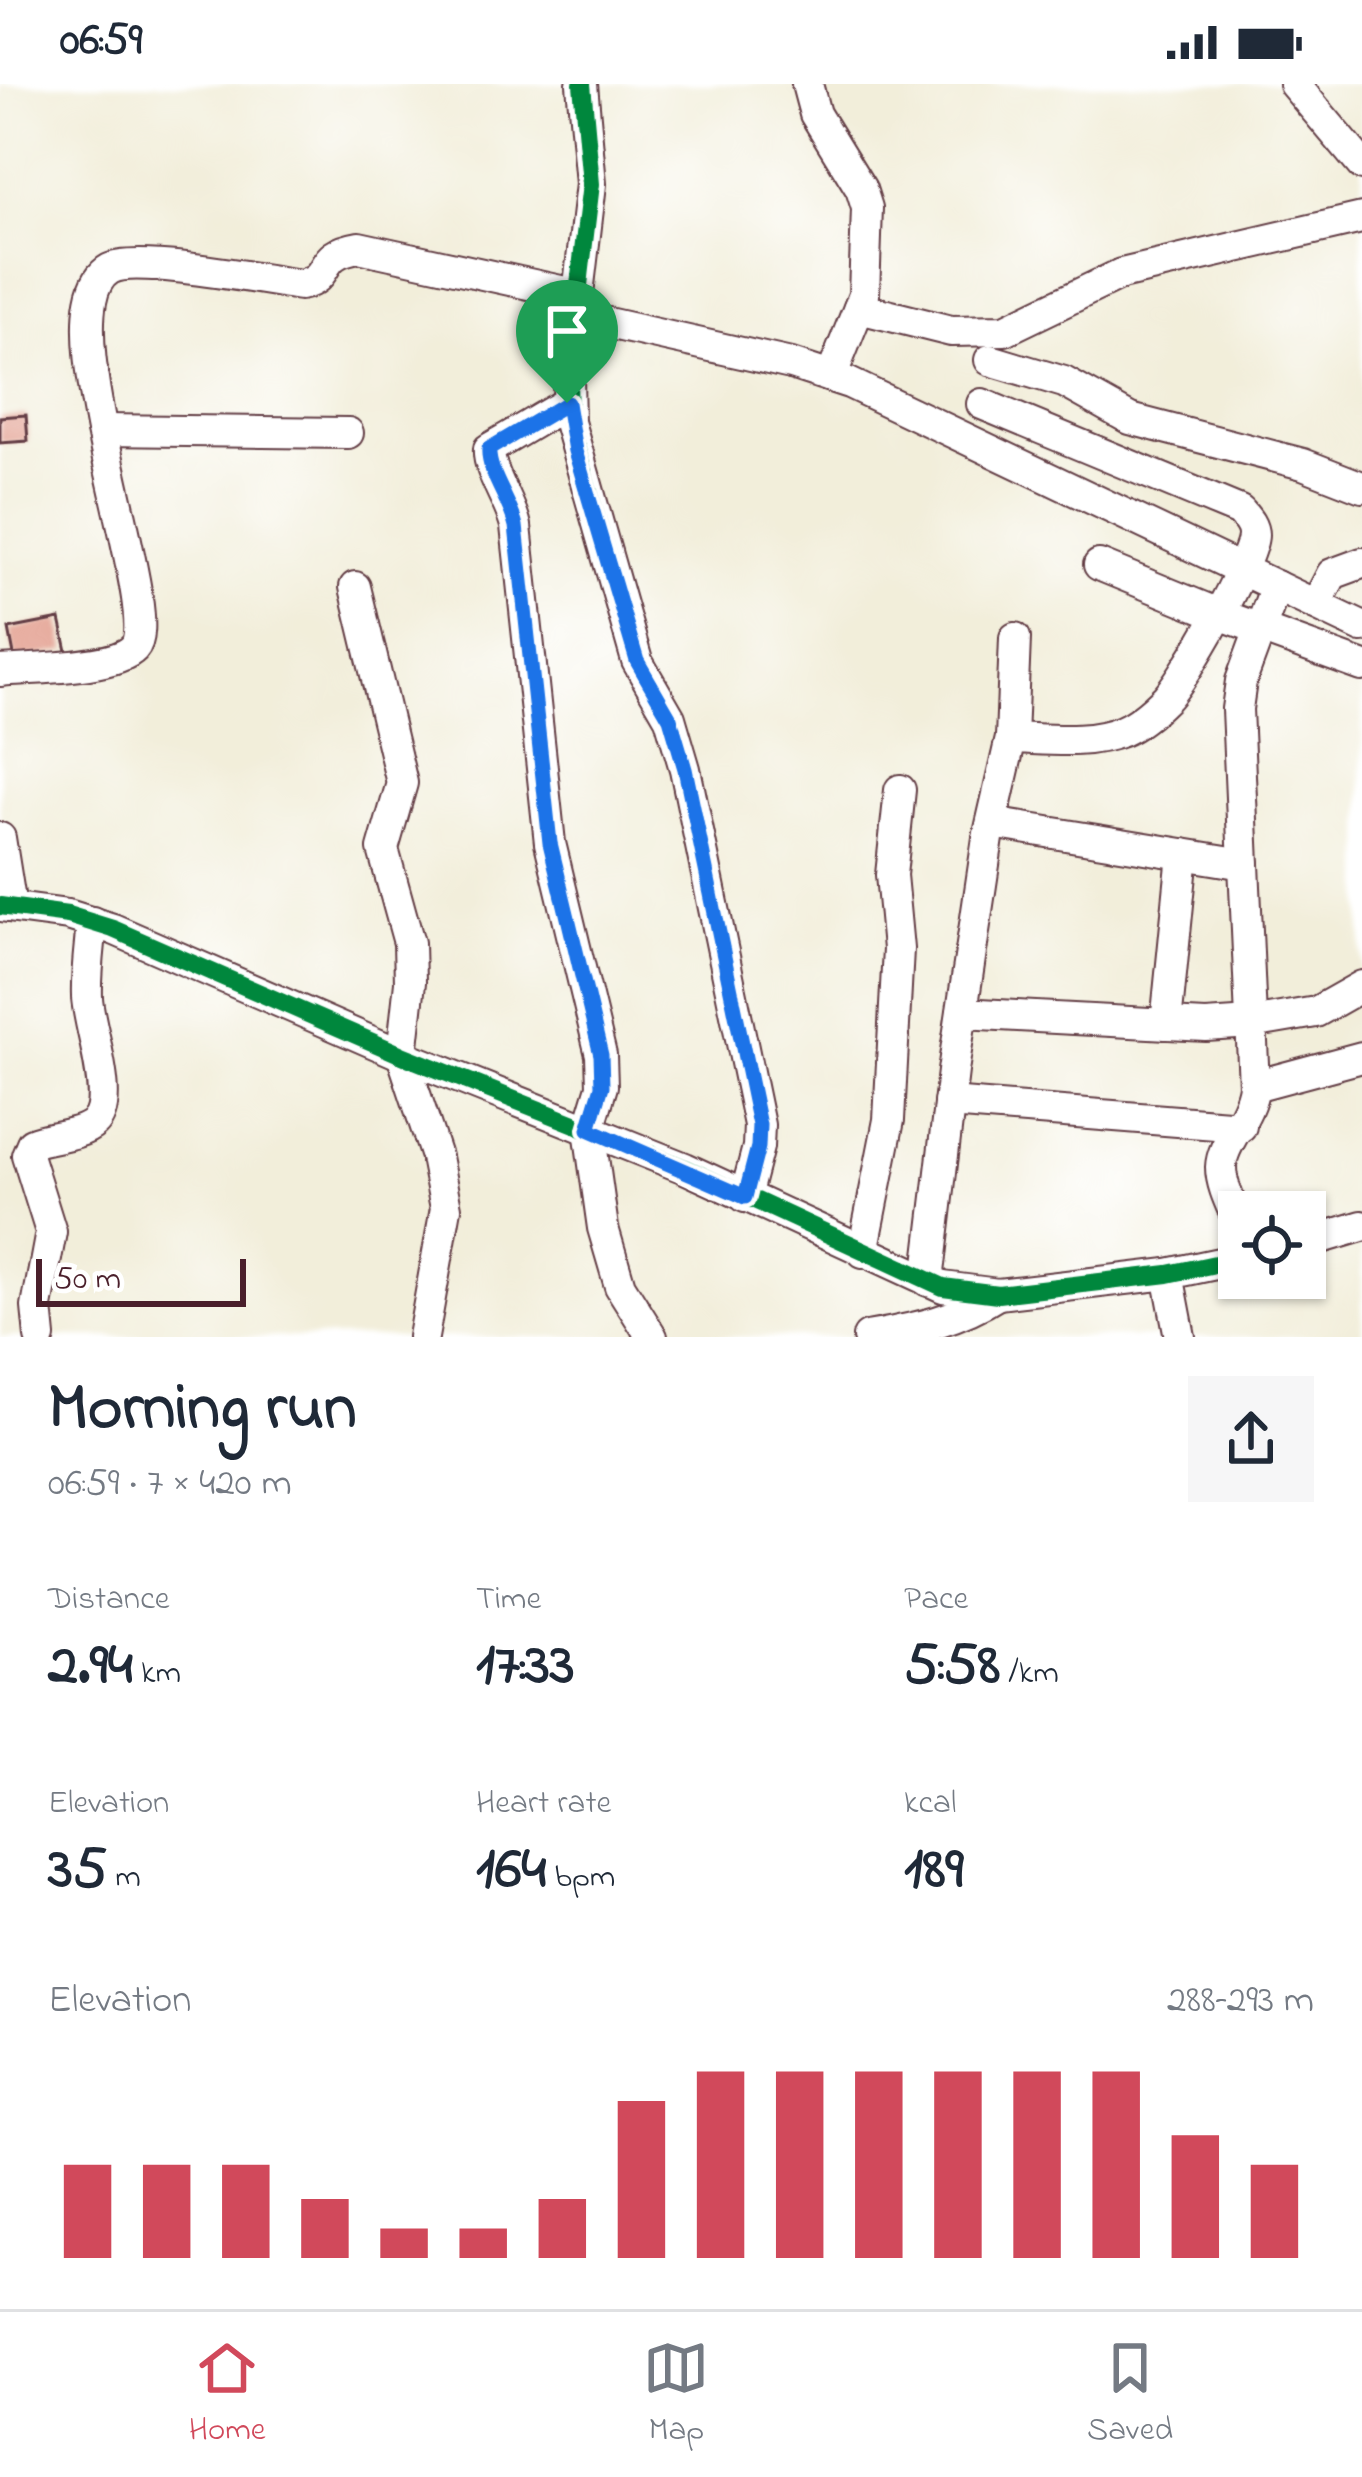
<!DOCTYPE html>
<meta charset="utf-8">
<style>
:root{--surface:#fff;--page:#f6f6f7;--text:#1f2937;--muted:#747a83;--line:#e0e1e3;--accent:#d1495b}
body{margin:0;font-family:"Indie Flower",sans-serif;background:var(--page);color:var(--text);height:100vh;display:flex;flex-direction:column;font-size:45px;white-space:nowrap}
*{box-sizing:border-box;margin:0}
p{font-size:39px;color:var(--muted)}
.icon{flex:none;width:66px;height:66px;fill:none;stroke:currentColor;stroke-width:2;stroke-linecap:round;stroke-linejoin:round}
.map{position:relative;height:1253px;overflow:hidden}
.side{display:flex;flex-direction:column;background:var(--surface);flex:1}
.side>*{flex:none}
.tools{position:absolute;left:1218px;top:1107px;display:grid;gap:24px}
.tools a{display:grid;place-items:center;width:108px;height:108px;border-radius:0px;background:var(--surface);box-shadow:0 3px 9px #0004;font-size:60px}
.scale{position:absolute;left:36px;bottom:30px;width:210px;box-sizing:border-box;padding-left:12px;border:6px solid #4a1f2b;border-top:0;font-size:33px;line-height:42px;white-space:nowrap;color:#4a1f2b;-webkit-text-stroke:9px #fff;paint-order:stroke}
.pin{position:absolute;display:grid;place-items:center;width:102px;height:102px;color:#fff;margin:-123px -51px;border-radius:50% 50% 50% 0;rotate:-45deg;box-shadow:0 0 12px #0007}
.pin .icon{rotate:45deg}
.round{display:grid;place-items:center;flex:none;width:126px;height:126px;border-radius:0px;background:var(--page)}
.summary{display:flex;align-items:center;justify-content:space-between;height:204px;padding:0 48px}
h1{font-size:66px;font-weight:800;line-height:90px}
.metrics{display:grid;grid-template-columns:repeat(3,1fr);gap:18px;height:204px;padding:12px 48px}
.metrics div{display:grid;align-content:center}
.metrics b{font-size:60px;font-weight:800}
.metrics small{font-size:33px;font-weight:400}
.metrics p{font-size:33px}
.chart{height:336px;padding:24px 48px}
.chart p{display:flex;justify-content:space-between}
.chart svg{width:100%;height:216px;margin-top:12px;stroke:var(--accent);stroke-width:6}
.status{display:flex;justify-content:space-between;align-items:center;height:84px;padding:0 60px;background:var(--surface);direction:ltr}
.status svg{height:33px;fill:currentColor}
.tabs{display:flex;justify-content:space-around;align-items:center;height:168px;border-top:3px solid var(--line);background:var(--surface);font-size:33px;color:var(--muted)}
.tabs a{display:grid;justify-items:center;gap:6px}
.tabs .current{color:var(--accent)}
.map>svg:first-child{display:block}
.building{fill:#e09584}
.lines{fill:none;stroke-linecap:round;stroke-linejoin:round}
.minor-casing{stroke:#633e45;stroke-width:34}
.minor{stroke:#fff;stroke-width:30}
.cycleway-casing{stroke:#fff;stroke-width:26}
.cycleway{stroke:#00873e;stroke-width:18}
.route-casing{stroke:#fff;stroke-width:24}
.route{stroke:#1a73e8;stroke-width:15}
</style>
<div class="status"><b>06:59</b><svg viewBox="0 0 49 12"><path d="M0 12V9h3v3zM5 12V6h3v6zM10 12V3h3v9zM15 12V0h3v12zM26 1h20v11H26zM47 4h2v5h-2z"/></svg></div>
<div class="map">
<svg width="1362" height="1253" viewBox="0 0 1362 1253">
<rect width="100%" height="100%" fill="#fff"/>
<filter id="ink" filterUnits="userSpaceOnUse"><feTurbulence type="fractalNoise" baseFrequency=".00833" numOctaves="2"/><feDisplacementMap in="SourceGraphic" scale="24" xChannelSelector="R" yChannelSelector="G"/><feConvolveMatrix kernelMatrix="1 2 1 2 8 2 1 2 1" color-interpolation-filters="sRGB"/></filter>
<filter id="wash" filterUnits="userSpaceOnUse"><feTurbulence type="fractalNoise" baseFrequency=".004" numOctaves="4" result="noise"/><feDisplacementMap in="SourceGraphic" scale="48" xChannelSelector="R" yChannelSelector="G"/><feGaussianBlur stdDeviation="2.7" result="paint"/><feColorMatrix in="noise" values="0 0 0 0 0 0 0 0 0 0 0 0 0 0 0 0 0 1.4 0 .05"/><feComposite in="paint" operator="in"/></filter>
<g filter="url(#wash)">
<rect width="100%" height="100%" fill="#f2eeda"/>
<g id="blocks">
<g class="building">
<polygon points="26,331 28,357 0,359 0,333"/>
<polygon points="60,535 67,567 15,576 9,545"/>
</g>
</g>
</g>
<g filter="url(#ink)">
<use href="#blocks" fill-opacity="0" stroke="#633e45" stroke-width="3"/>
<g class="lines">
<g class="minor-casing">
<g id="minor">
<polyline points="582,0 591,100 568,294 569,338 637,577 670,634 685,685 759,1041 758,1063 745,1113"/>
<polyline points="807,0 815,30 861,105 867,124 864,211 831,293"/>
<polyline points="1294,0 1362,81"/>
<polyline points="859,224 951,247 1005,246 1121,190 1362,134"/>
<polyline points="576,232 791,280 849,299 1362,543"/>
<polyline points="990,276 1064,298 1130,335 1303,380 1362,403"/>
<path d="M567,319L489,365C487,386 510,416 516,442L550,759L601,971L602,1002L589,1045L603,1144L620,1202L652,1253"/>
<path d="M982,320L1240,427C1246,434 1253,441 1253,451C1253,476 1185,594 1166,614C1154,626 1138,640 1122,647C1088,661 1047,655 1011,654"/>
<polyline points="102,346 348,349"/>
<polyline points="1099,481 1216,529 1362,582"/>
<polyline points="355,503 402,699 383,765 409,859 410,898 402,971 436,1073 446,1124 423,1253"/>
<polyline points="1316,521 1332,490 1362,479"/>
<path d="M0,587C30,584 114,585 134,564C166,530 41,223 110,185C135,171 265,196 300,201C336,193 312,171 359,163L579,211"/>
<polyline points="992,739 1244,780"/>
<polyline points="0,754 11,823"/>
<polyline points="0,822 68,831 113,845 402,971 685,1084 943,1203 998,1210 1168,1190 1239,1175"/>
<polyline points="962,929 1206,942 1251,939 1316,928 1362,902"/>
<polyline points="1166,940 1183,770"/>
<polyline points="1254,1002 1362,973"/>
<polyline points="949,1019 1241,1042"/>
<path d="M1239,1139C1232,1122 1221,1102 1221,1083C1222,1058 1249,1035 1254,1002L1237,625L1241,597L1276,502"/>
<polyline points="1305,1159 1362,1142"/>
<polyline points="863,1168 889,1036 898,865 891,791 900,706"/>
<polyline points="1168,1190 1180,1253"/>
<polyline points="928,1197 953,987 988,754 1011,654 1015,554"/>
<path d="M40,1253L37,1223L51,1148L27,1071L32,1059C49,1052 80,1052 94,1039C117,1018 88,942 87,913C86,888 90,863 92,838"/>
<path d="M868,1253C916,1244 956,1237 998,1210"/>
</g>
</g>
<use href="#minor" class="minor"/>
<g class="cycleway-casing">
<g id="cycleway">
<polyline points="582,0 591,100 568,294 569,338 637,577 670,634 685,685 759,1041 758,1063 745,1113"/>
<polyline points="0,822 68,831 113,845 402,971 685,1084 943,1203 998,1210 1168,1190 1239,1175"/>
</g>
</g>
<use href="#cycleway" class="cycleway"/>
</g>
</g>
<g class="lines" filter="url(#ink)">
<g class="route-casing">
<path id="route" d="M567,319L575,367L637,577L670,634L685,685L759,1041L758,1063L745,1113L589,1045L602,1002L601,971L550,759L516,442C510,416 487,388 489,365Z"/>
</g>
<use href="#route" class="route"/>
</g>
</svg>
<div class="tools">
<a><svg class="icon" aria-label="locate" viewBox="0 0 24 24"><circle cx="12" cy="12" r="6"/><path d="M12 2v4M12 18v4M2 12h4M18 12h4"/></svg></a>
</div>
<div class="scale">50 m</div>
<div class="pin" style="left:567px;top:319px;background:#1e9e55"><svg class="icon" aria-label="arrive" viewBox="0 0 24 24"><path d="M6 21V4h12l-3 4 3 4H6"/></svg></div>
</div>
<section class="side">
<div class="summary"><div><h1>Morning run</h1><p>06:59 · 7 × 420 m</p></div><a class="round"><svg class="icon" aria-label="share" viewBox="0 0 24 24"><path d="M12 15V3M7 8l5-5 5 5M5 13v7h14v-7"/></svg></a></div>
<div class="metrics">
<div><p>Distance</p><b>2.94<small> km</small></b></div>
<div><p>Time</p><b>17:33</b></div>
<div><p>Pace</p><b>5:58<small> /km</small></b></div>
</div>
<div class="metrics">
<div><p>Elevation</p><b>35<small> m</small></b></div>
<div><p>Heart rate</p><b>164<small> bpm</small></b></div>
<div><p>kcal</p><b>189</b></div>
</div>
<div class="chart"><p><span>Elevation</span>288–293 m</p>
<svg viewBox="0 0 160 44" preserveAspectRatio="none"><path d="M5 44V25M15 44V25M25 44V25M35 44V32M45 44V38M55 44V38M65 44V32M75 44V12M85 44V6M95 44V6M105 44V6M115 44V6M125 44V6M135 44V6M145 44V19M155 44V25"/></svg>
</div>
</section>
<nav class="tabs">
<a class="current"><svg class="icon" aria-label="home" viewBox="0 0 24 24"><path d="M3 11l9-7 9 7M6 9v11h12V9"/></svg>Home</a>
<a><svg class="icon" aria-label="map" viewBox="0 0 24 24"><path d="M3 6l6-2 6 2 6-2v14l-6 2-6-2-6 2zM9 4v14M15 6v14"/></svg>Map</a>
<a><svg class="icon" aria-label="saved" viewBox="0 0 24 24"><path d="M7 4h10v16l-5-4-5 4z"/></svg>Saved</a>
</nav>
